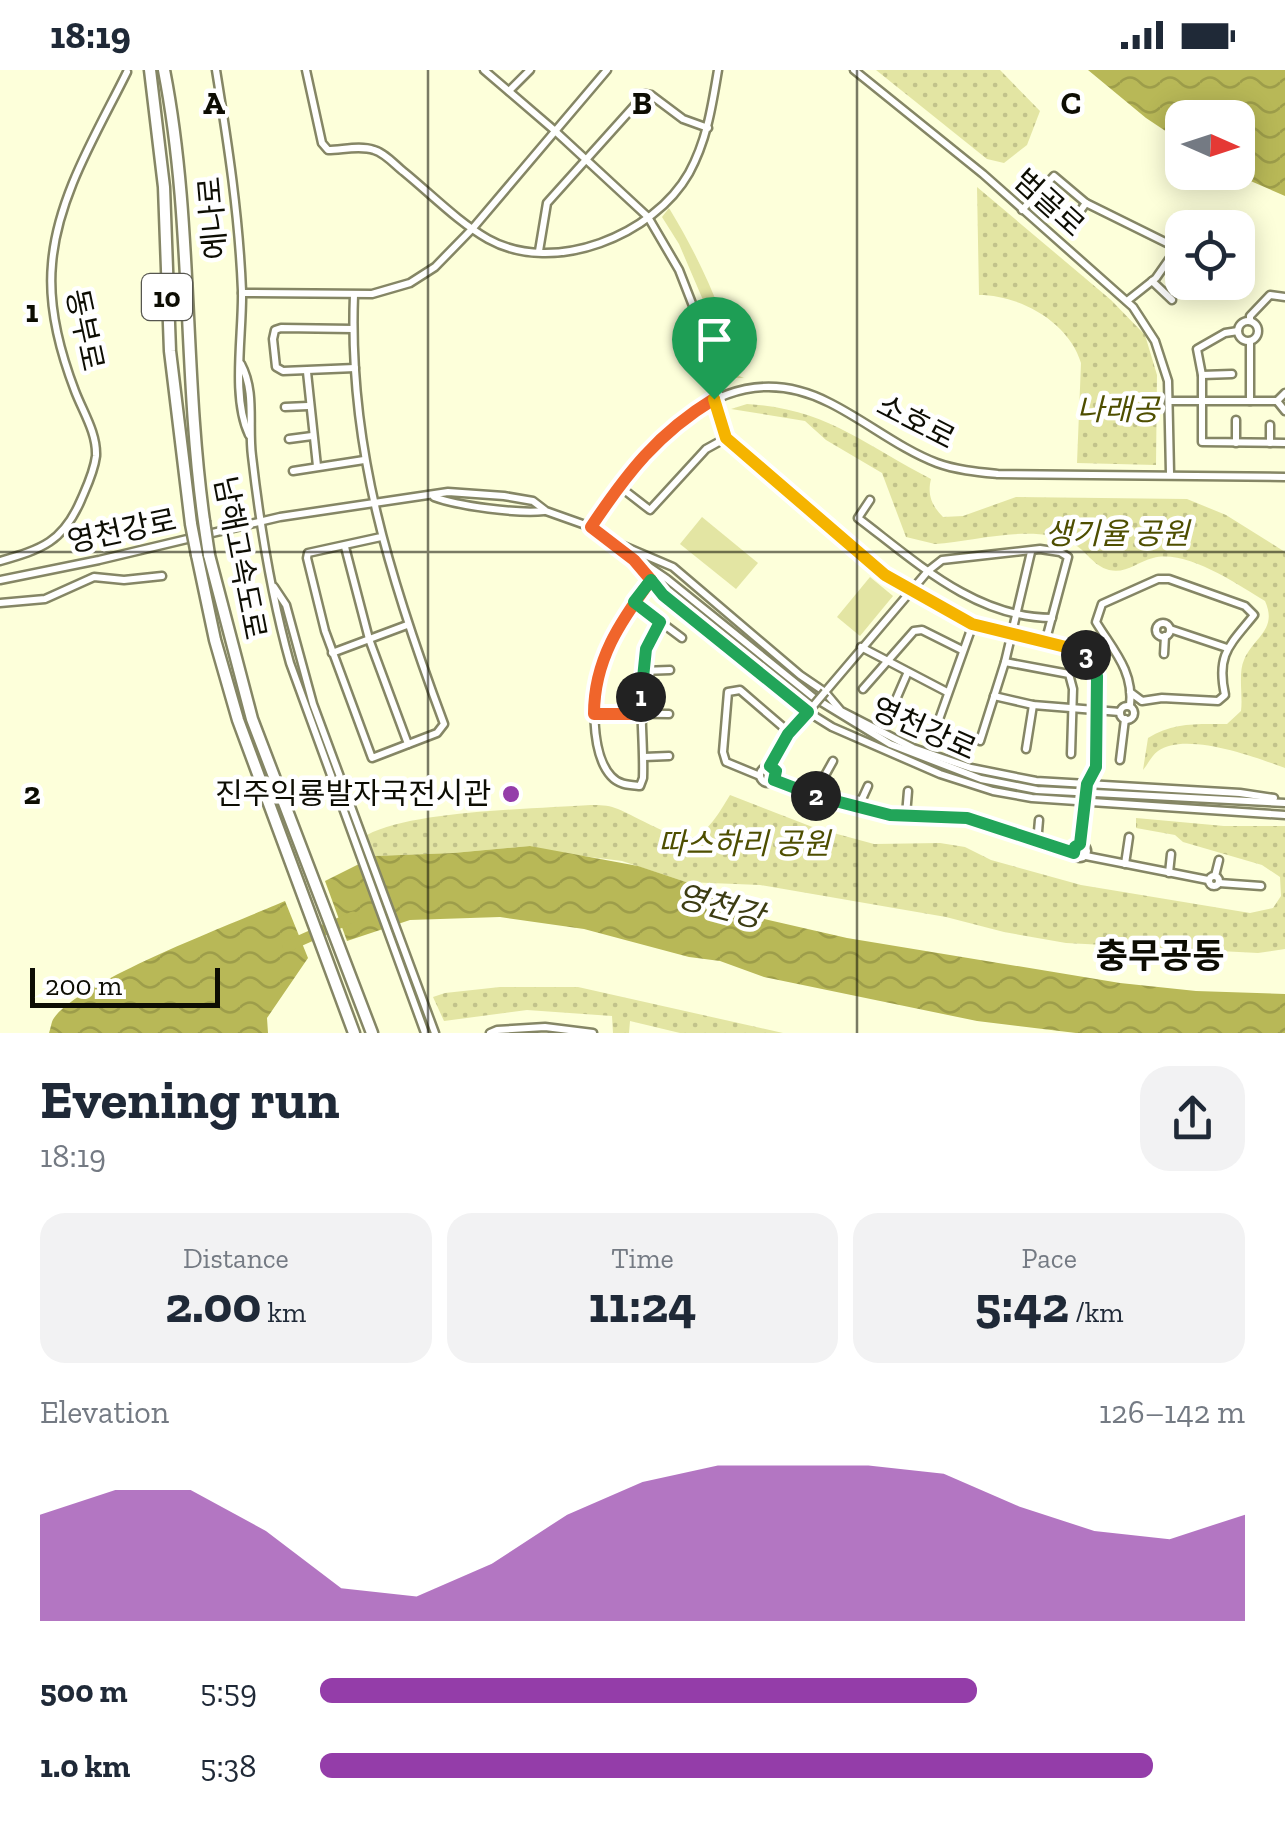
<!DOCTYPE html>
<meta charset="utf-8">
<style>
:root{--surface:#fff;--page:#f2f2f3;--text:#1f2937;--muted:#747a83;--accent:#943da9}
body{margin:0;font-family:"Zilla Slab","Noto Sans KR",serif;background:var(--page);color:var(--text);height:100vh;display:flex;flex-direction:column;font-size:38px;white-space:nowrap}
*{box-sizing:border-box;margin:0}
p{font-size:32px;color:var(--muted)}
.icon{flex:none;width:55px;height:55px;fill:none;stroke:currentColor;stroke-width:2;stroke-linecap:round;stroke-linejoin:round}
.map{position:relative;height:963px;overflow:hidden}
.panel{display:flex;flex-direction:column;background:var(--surface);flex:1}
.panel>*{flex:none}
.needle{width:65px;rotate:93deg}
.controls{position:absolute;left:1165px;top:30px;display:grid;gap:20px}
.controls a{display:grid;place-items:center;width:90px;height:90px;border-radius:20px;background:var(--surface);box-shadow:0 5px 25px #0003;font-size:50px}
.scale{position:absolute;left:30px;bottom:25px;width:190px;box-sizing:border-box;padding-left:10px;border:5px solid #0d0d03;border-top:0;font-size:28px;line-height:35px;white-space:nowrap;color:#0d0d03;-webkit-text-stroke:8px #fff;paint-order:stroke}
.pin{position:absolute;display:grid;place-items:center;width:85px;height:85px;color:#fff;margin:-102px -42px;border-radius:50% 50% 50% 0;rotate:-45deg;box-shadow:0 0 10px #0007}
.pin .icon{rotate:45deg}
.km{position:absolute;width:50px;height:50px;margin:-25px;border-radius:50%;background:#222;color:#fff;font-size:28px;line-height:50px;text-align:center}
.round{display:grid;place-items:center;flex:none;width:105px;height:105px;border-radius:30px;background:var(--page)}
.headline{display:flex;align-items:center;justify-content:space-between;height:170px;padding:0 40px}
h1{font-size:55px;font-weight:700;line-height:75px}
.figures{display:grid;grid-template-columns:repeat(3,1fr);gap:15px;height:170px;padding:10px 40px}
.figures div{display:grid;align-content:center;border-radius:25px;background:var(--page);text-align:center}
.figures b{font-size:50px;font-weight:700}
.figures small{font-size:28px;font-weight:400}
.figures p{font-size:28px}
.chart{height:280px;padding:20px 40px}
.chart p{display:flex;justify-content:space-between}
.chart svg{width:100%;height:180px;margin-top:10px;fill:var(--accent);opacity:.7}
ul{padding:0 40px;list-style:none;font-size:32px}
li{display:grid;grid-template-columns:160px 120px 1fr;align-items:center;height:75px}
li i{height:25px;border-radius:12px;background:var(--accent)}
.status{display:flex;justify-content:space-between;align-items:center;height:70px;padding:0 50px;background:var(--surface);direction:ltr}
.status svg{height:28px;fill:currentColor}
.map>svg:first-child{display:block}
.grass{fill:#e3e5a3}
.park{fill:url(#park-dots)}
.water{fill:url(#water-waves)}
.lines{fill:none;stroke-linecap:round;stroke-linejoin:round}
.river{stroke:#b8b857;stroke-width:11}
.minor-casing{stroke:#858665;stroke-width:11}
.highway-casing{stroke:#858665;stroke-width:15}
.minor{stroke:#fff;stroke-width:6}
.highway{stroke:#fff;stroke-width:10}
.minor-bridge-casing{stroke:#858665;stroke-width:11;stroke-linecap:butt}
.highway-bridge-casing{stroke:#858665;stroke-width:15;stroke-linecap:butt}
.minor-bridge{stroke:#fff;stroke-width:6}
.highway-bridge{stroke:#fff;stroke-width:10}
.split-1-casing{stroke:#fff;stroke-width:20}
.split-2-casing{stroke:#fff;stroke-width:20}
.split-3-casing{stroke:#fff;stroke-width:20}
.split-4-casing{stroke:#fff;stroke-width:20}
.split-1{stroke:#f0652b;stroke-width:12}
.split-2{stroke:#22a559;stroke-width:12}
.split-3{stroke:#22a559;stroke-width:12}
.split-4{stroke:#f5b400;stroke-width:12}
.grid{fill:none;stroke:#0d0d03;stroke-width:2.5;stroke-opacity:0.55}
.poi-dot{fill:#943da9;stroke:#fff;stroke-width:4}
.labels{text-anchor:middle;dominant-baseline:central;stroke-width:9;stroke-linejoin:round;paint-order:stroke}
.shield{fill:#fff;stroke:#56564f;stroke-width:2.5}
.shield-label{font-size:28px;font-weight:bold;fill:#0d0d03}
.street-label{font-size:30px;fill:#0d0d03;stroke:#fff}
.park-label{font-size:30px;font-style:italic;fill:#4e4e00;stroke:#fff}
.poi-label{font-size:30px;fill:#0d0d03;stroke:#fff;text-anchor:end}
.water-label{font-size:32px;font-style:italic;fill:#3c3c13;stroke:#fff}
.quarter-label{font-size:35px;font-weight:bold;fill:#0d0d03;stroke:#fff}
.grid-label{font-size:32px;text-anchor:middle;font-weight:bold;fill:#0d0d03;stroke:#fff;stroke-width:9;stroke-linejoin:round;paint-order:stroke}
</style>
<div class="status"><b>18:19</b><svg viewBox="0 0 49 12"><path d="M0 12V9h3v3zM5 12V6h3v6zM10 12V3h3v9zM15 12V0h3v12zM26 1h20v11H26zM47 4h2v5h-2z"/></svg></div>
<div class="map">
<svg width="1285" height="963" viewBox="0 0 1285 963">
<defs>
<pattern id="park-dots" width="8" height="8" patternUnits="userSpaceOnUse" patternTransform="scale(2.5)"><rect width="8" height="8" fill="#e3e5a3"/><path d="M2 2h.1M6 6h.1" fill="none" stroke="#c2c38b" stroke-width="1.8" stroke-linecap="round"/></pattern>
<pattern id="water-waves" width="16" height="10" patternUnits="userSpaceOnUse" patternTransform="scale(2.5)"><rect width="16" height="10" fill="#b8b857"/><path d="M0 5q4-4 8 0t8 0" fill="none" stroke="#9d9d4a"/></pattern>
</defs>
<rect width="100%" height="100%" fill="#fdffda"/>
<g class="grass">
<path d="M669,138C700,189 727,247 739,306L744,308H723L706,237L679,174L662,147Z"/>
<polygon points="702,447 758,493 736,519 680,474"/>
<polygon points="870,507 893,526 860,566 837,547"/>
</g>
<g class="park">
<polygon points="876,0 1000,0 1040,41 1027,75 1004,93 987,89"/>
<path d="M977,117L1111,230L1145,265L1157,305L1156,395L1077,393L1081,293C1069,252 1020,225 979,225Z"/>
<path d="M747,334C827,339 863,374 931,409C927,425 932,436 943,447L963,446L1016,427L1187,429L1226,445L1285,482V698C1256,687 1185,661 1158,681C1152,685 1148,694 1143,700L1148,668C1173,652 1198,654 1227,654L1241,641C1243,626 1238,603 1244,590C1254,567 1278,560 1265,531C1237,514 1186,479 1153,488C1137,492 1126,504 1109,500C1093,496 1086,480 1072,473C1035,453 976,471 935,474L906,467L882,403L826,370L805,351L731,339Z"/>
<path d="M730,725L815,758L874,774L940,773L965,777L991,790L1081,815L1250,843L1273,838L1281,826L1280,807L1262,795L1183,772L1175,765L1136,758V748L1224,756H1285V879L1258,883L1066,873L1004,862L946,847L760,815L686,812L622,791L551,782L530,776L453,783L375,786L367,765C414,740 535,739 591,735C599,735 608,735 615,738C631,743 679,774 695,767C710,760 722,738 730,725Z"/>
<polygon points="500,917 578,917 783,963 680,963 630,951 629,963 613,963 612,946 527,940 444,951 433,927 445,923"/>
</g>
<g class="water">
<polygon points="1088,0 1285,0 1285,126 1232,103 1238,102 1238,48 1182,48 1182,72 1146,48"/>
<polygon points="530,776 638,796 686,812 731,832 755,847 847,868 1120,913 1196,921 1285,924 1285,963 1076,963 977,951 764,907 720,891 689,887 584,859 500,847 410,850 347,871 325,811 375,786 453,783"/>
<path d="M285,831L308,888L267,948L268,963H49C51,958 51,952 54,948C79,911 237,852 285,831Z"/>
</g>
<g class="lines">
<polyline class="river" points="288,876 353,847"/>
<g class="minor-casing">
<g id="minor">
<path d="M216,0C228,74 239,146 242,221C243,264 231,327 249,365"/>
<path d="M306,0L322,73L328,80C342,80 360,75 374,80C385,83 395,95 404,102C431,124 458,152 488,169C554,206 654,165 689,103C707,70 712,36 718,0"/>
<path d="M484,0L554,60L648,147L679,200L702,259L714,329L726,368L885,505C924,530 964,554 1009,566C1028,571 1068,571 1083,583C1103,597 1100,670 1096,694C1095,701 1090,708 1087,715"/>
<polyline points="854,0 983,104 1133,237 1155,271 1168,311 1170,403"/>
<polyline points="509,21 530,0"/>
<polyline points="1022,140 1054,106 1086,133 1177,178 1156,208 1127,231"/>
<polyline points="1073,151 1086,133"/>
<polyline points="539,181 547,133 645,24 651,25 683,49 708,58"/>
<polyline points="1152,211 1172,230"/>
<polyline points="242,223 372,224 410,213 435,197 473,158 607,0"/>
<path d="M354,225C348,378 391,512 444,654L437,663L372,688L325,561L307,488L308,483L381,467"/>
<circle cx="1248" cy="261" r="10"/>
<polyline points="1250,251 1250,246 1270,225 1285,227"/>
<polyline points="353,259 281,258 275,260 273,269 276,297 283,301 355,298"/>
<polyline points="1238,261 1225,263 1197,279 1202,305 1202,372 1285,373"/>
<polyline points="1250,271 1250,331"/>
<path d="M241,294C256,322 248,355 252,386C260,456 271,525 290,593L425,963"/>
<polyline points="307,302 317,396"/>
<polyline points="1202,305 1232,304"/>
<polyline points="1285,323 1277,331 1285,341"/>
<polyline points="1169,331 1277,331"/>
<polyline points="285,337 308,336"/>
<polyline points="1236,350 1236,373"/>
<polyline points="289,369 312,366"/>
<polyline points="1270,373 1270,355"/>
<polyline points="293,401 364,390"/>
<polyline points="619,416 650,440 706,379 726,368"/>
<path d="M434,427C458,436 519,444 544,441"/>
<path d="M870,430L858,448C915,491 975,548 1052,548"/>
<path d="M591,457C643,378 723,277 830,333C866,351 900,379 937,393C956,400 978,402 998,404L1285,407"/>
<polyline points="619,474 673,497 800,605 825,622 841,641 913,678 971,698 1036,711 1240,723 1274,728"/>
<polyline points="345,477 369,569 408,674"/>
<polyline points="633,490 663,525 808,642 832,657 940,704 993,721 1032,728 1285,745"/>
<path d="M0,491C42,479 63,472 81,430C87,416 94,402 96,386C97,363 83,342 75,321C60,282 48,236 52,194C57,127 98,61 127,2"/>
<polyline points="0,510 99,490 280,447 448,422 504,426 533,431 546,441 591,457 667,509 813,627 890,674 981,709 1037,720 1285,733"/>
<path d="M651,511C631,536 613,560 602,591C591,619 590,683 611,706C619,715 629,715 640,716L643,708C645,655 631,599 660,552"/>
<polyline points="274,517 286,535 313,634 435,963"/>
<polyline points="634,532 682,568"/>
<polyline points="0,533 45,529 94,507 124,510 162,506"/>
<circle cx="1163" cy="560" r="7"/>
<polyline points="1170,559 1227,578"/>
<polyline points="861,577 947,622"/>
<polyline points="332,583 407,555"/>
<polyline points="1164,584 1165,566"/>
<polyline points="1005,592 1069,604 1073,619 1071,684"/>
<polyline points="642,601 670,600"/>
<polyline points="863,619 914,561 922,560 962,580"/>
<polyline points="825,622 928,501 942,490 1040,479 1060,482 1068,487 1045,573"/>
<polyline points="994,626 1033,635 1120,642"/>
<polyline points="894,634 907,604"/>
<path d="M1130,636C1134,601 1113,580 1096,552L1102,534L1158,509H1169L1245,536L1254,545C1230,575 1216,584 1225,625L1218,631L1162,628L1142,631L1130,622"/>
<circle cx="1127" cy="643" r="7"/>
<polyline points="595,643 669,644"/>
<polyline points="937,655 973,554"/>
<polyline points="980,671 1005,592 1031,482"/>
<polyline points="1026,679 1033,635"/>
<polyline points="644,687 669,686"/>
<polyline points="1120,690 1125,649"/>
<polyline points="769,696 790,663 808,642"/>
<circle cx="768" cy="705" r="8"/>
<polyline points="760,706 726,692 723,682 728,622 740,620 790,663"/>
<polyline points="774,711 820,728 890,745 967,748 1074,783"/>
<polyline points="814,725 833,691"/>
<polyline points="858,738 868,716"/>
<polyline points="906,745 908,721"/>
<polyline points="1037,773 1039,750"/>
<circle cx="1080" cy="781" r="7"/>
<polyline points="1080,774 1086,733"/>
<polyline points="1086,786 1208,810"/>
<polyline points="1125,794 1129,767"/>
<polyline points="1169,803 1171,784"/>
<circle cx="1214" cy="811" r="5"/>
<polyline points="1215,806 1219,790"/>
<polyline points="1219,813 1261,816"/>
<polyline points="490,963 497,960 545,957 593,963"/>
</g>
</g>
<g class="highway-casing">
<g id="highway">
<polyline points="150,0 164,117 170,281 191,454"/>
<path d="M164,0C193,148 183,302 204,451"/>
<polyline points="197,485 215,570 238,650 354,963"/>
<polyline points="209,485 252,649 372,963"/>
</g>
</g>
<use href="#minor" class="minor"/>
<use href="#highway" class="highway"/>
<g class="minor-bridge-casing">
<g id="minor-bridge">
<polyline points="808,642 825,622"/>
<polyline points="1086,732 1087,715"/>
</g>
</g>
<g class="highway-bridge-casing">
<g id="highway-bridge">
<polyline points="204,451 209,485"/>
<polyline points="191,454 197,485"/>
</g>
</g>
<use href="#minor-bridge" class="minor-bridge"/>
<use href="#highway-bridge" class="highway-bridge"/>
</g>
<g class="lines">
<g class="split-1-casing">
<path id="split-1" d="M641,627L642,644H594C594,590 620,552 651,510L634,490L591,457C627,403 658,363 714,329"/>
</g>
<g class="split-2-casing">
<polyline id="split-2" points="641,627 646,579 660,552 634,532 651,510 663,525 808,642 788,664 770,696 776,701 774,710 816,726"/>
</g>
<g class="split-3-casing">
<polyline id="split-3" points="816,726 890,745 967,748 1074,783 1075,777 1080,774 1087,714 1096,697 1097,606 1092,592 1086,585"/>
</g>
<g class="split-4-casing">
<polyline id="split-4" points="714,329 726,368 885,505 972,554 1082,581 1086,585"/>
</g>
<use href="#split-1" class="split-1"/>
<use href="#split-2" class="split-2"/>
<use href="#split-3" class="split-3"/>
<use href="#split-4" class="split-4"/>
</g>
<path class="grid" d="M428,0V963M857,0V963M0,482H1285"/>
<circle class="poi-dot" cx="511" cy="724" r="10"/>
<g class="labels">
<rect class="shield" x="142" y="204" width="50" height="46" rx="8"/>
<g class="shield-label">
<text x="167" y="227">10</text>
</g>
<g class="street-label">
<text transform="translate(1049 133) rotate(42)">범골로</text>
<text transform="translate(213 148) rotate(-95)">에나로</text>
<text transform="translate(85 260) rotate(78)">동부로</text>
<text transform="translate(916 352) rotate(27)">소호로</text>
<text transform="translate(122 461) rotate(-12)">영천강로</text>
<text transform="translate(240 488) rotate(79)">남해고속도로</text>
<text transform="translate(924 659) rotate(24)">영천강로</text>
</g>
<g class="park-label">
<text x="1118" y="340">나래공</text>
<text x="1117" y="464">생기율 공원</text>
<text x="744" y="774">따스하리 공원</text>
</g>
<g class="poi-label">
<text x="491" y="724">진주익룡발자국전시관</text>
</g>
<g class="water-label">
<text transform="translate(720 836) rotate(15)">영천강</text>
</g>
<g class="quarter-label">
<text x="1160" y="886">충무공동</text>
</g>
</g>
<g class="grid-label">
<text x="214" y="44">A</text>
<text x="642" y="44">B</text>
<text x="1071" y="44">C</text>
<text x="32" y="252">1</text>
<text x="32" y="734">2</text>
</g>
</svg>
<div class="controls">
<a><svg class="needle" viewBox="-14 -14 28 28"><path d="M0-13l5 13h-10z" fill="#e53935"/><path d="M0 13l5-13h-10z" fill="#747a83"/></svg></a>
<a><svg class="icon" aria-label="locate" viewBox="0 0 24 24"><circle cx="12" cy="12" r="6"/><path d="M12 2v4M12 18v4M2 12h4M18 12h4"/></svg></a>
</div>
<div class="scale">200 m</div>
<div class="pin" style="left:714px;top:329px;background:#1e9e55"><svg class="icon" aria-label="arrive" viewBox="0 0 24 24"><path d="M6 21V4h12l-3 4 3 4H6"/></svg></div>
<b class="km" style="left:641px;top:627px">1</b>
<b class="km" style="left:816px;top:726px">2</b>
<b class="km" style="left:1086px;top:585px">3</b>
</div>
<section class="panel">
<div class="headline"><div><h1>Evening run</h1><p>18:19</p></div><a class="round"><svg class="icon" aria-label="share" viewBox="0 0 24 24"><path d="M12 15V3M7 8l5-5 5 5M5 13v7h14v-7"/></svg></a></div>
<div class="figures">
<div><p>Distance</p><b>2.00<small> km</small></b></div>
<div><p>Time</p><b>11:24</b></div>
<div><p>Pace</p><b>5:42<small> /km</small></b></div>
</div>
<div class="chart"><p><span>Elevation</span>126–142 m</p>
<svg viewBox="0 0 160 44" preserveAspectRatio="none"><path d="M0 44V18L10 12L20 12L30 22L40 36L50 38L60 30L70 18L80 10L90 6L100 6L110 6L120 8L130 16L140 22L150 24L160 18V44z"/></svg>
</div>
<ul>
<li><b>500 m</b>5:59<i style="width:71%"></i></li>
<li><b>1.0 km</b>5:38<i style="width:90%"></i></li>
</ul>
</section>
